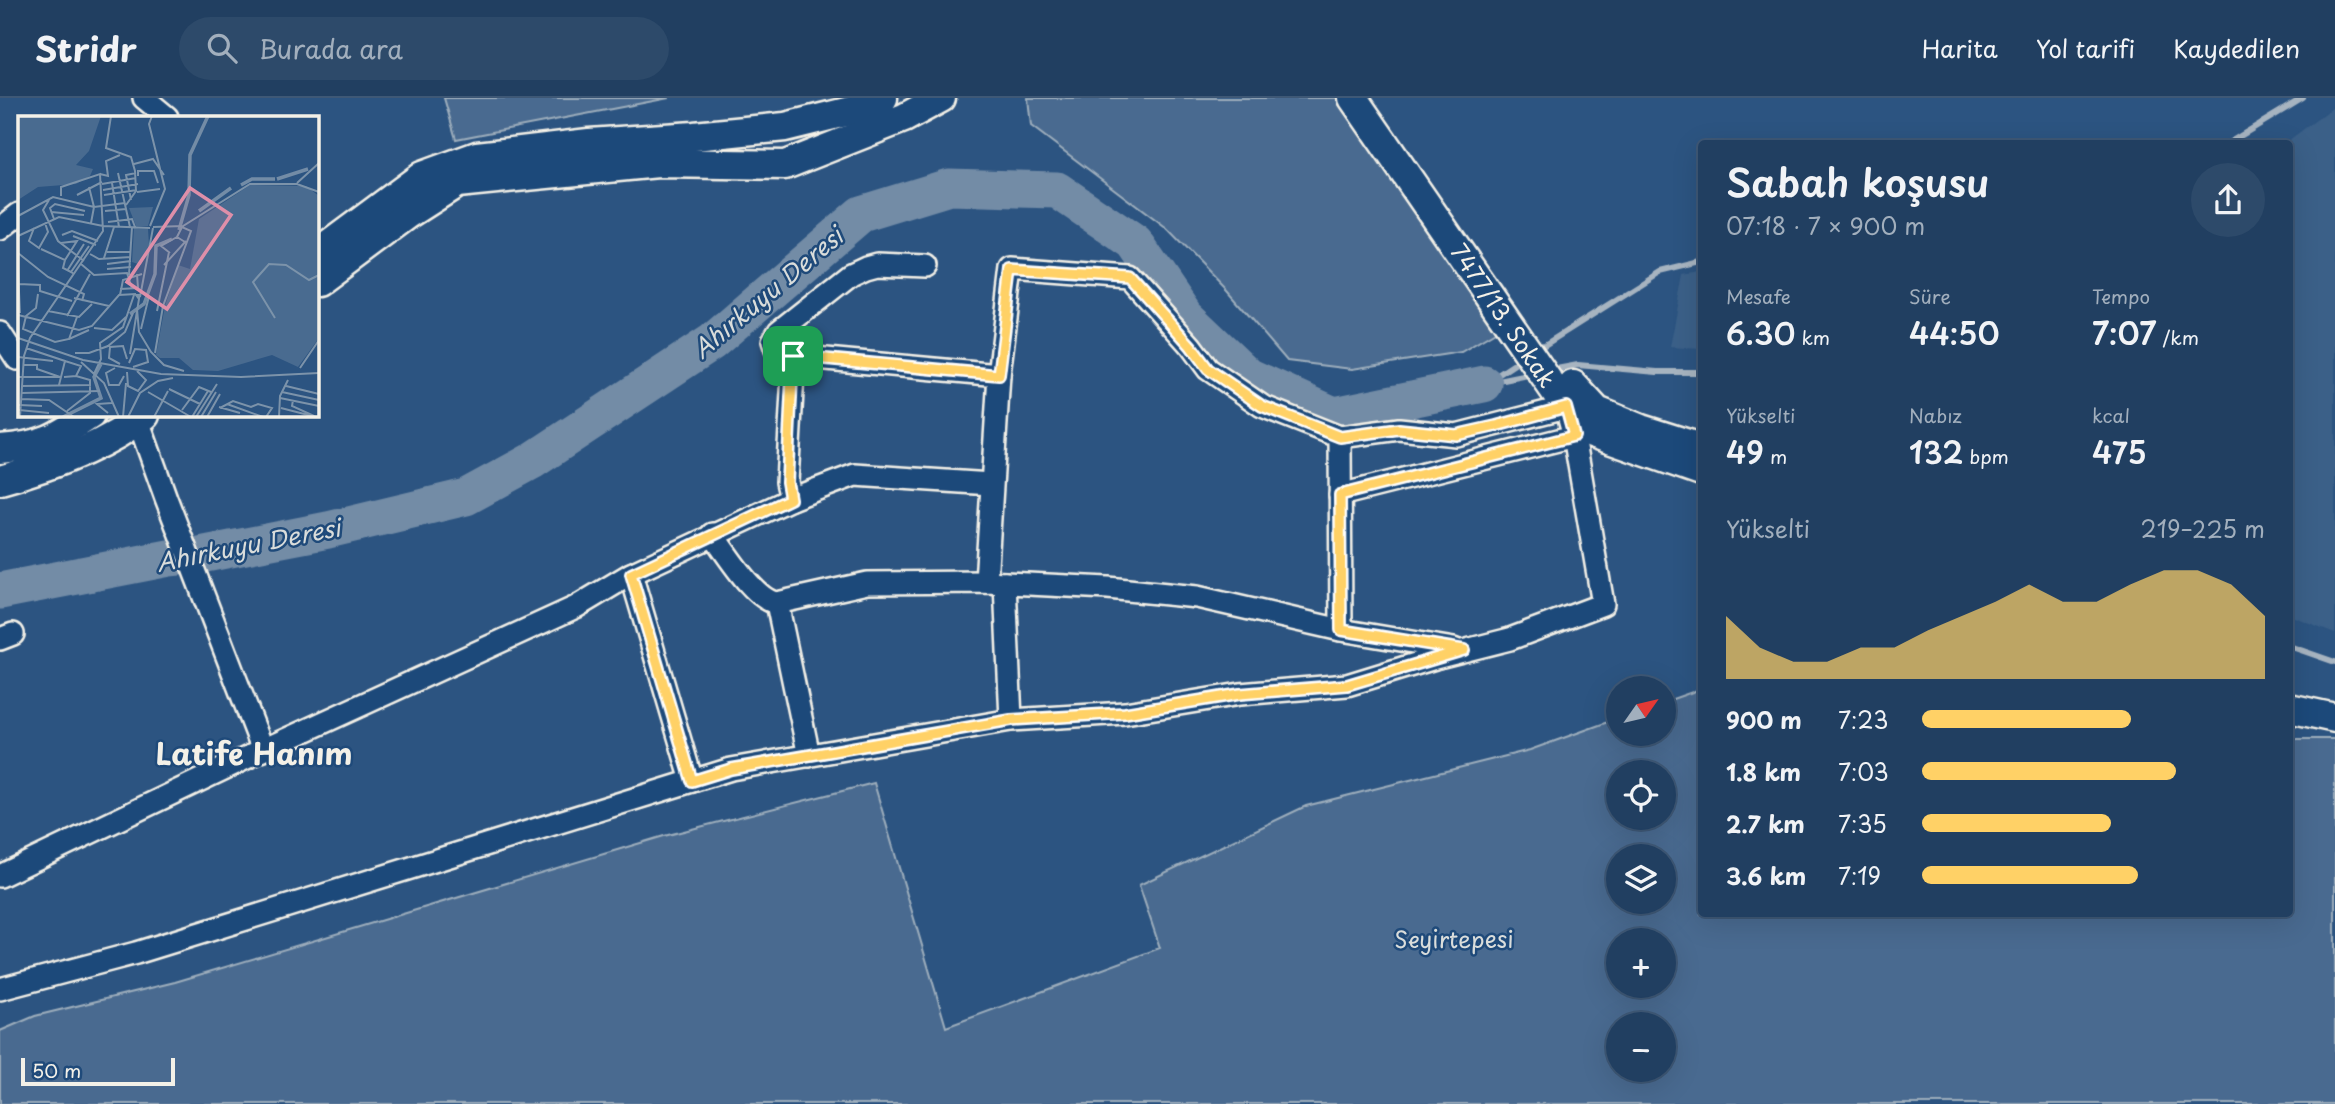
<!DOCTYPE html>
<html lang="tr">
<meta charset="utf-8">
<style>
:root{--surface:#213f61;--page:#2d4a6a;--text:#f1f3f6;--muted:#a2afbd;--line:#3e5876;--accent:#ffd166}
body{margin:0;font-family:"Playpen Sans",sans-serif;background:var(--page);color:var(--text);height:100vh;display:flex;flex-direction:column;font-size:26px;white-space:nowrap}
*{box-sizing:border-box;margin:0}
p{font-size:23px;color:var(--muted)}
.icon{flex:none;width:38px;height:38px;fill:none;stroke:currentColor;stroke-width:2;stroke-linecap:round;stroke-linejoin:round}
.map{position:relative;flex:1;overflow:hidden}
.panel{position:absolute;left:1698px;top:42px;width:595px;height:777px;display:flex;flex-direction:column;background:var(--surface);border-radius:7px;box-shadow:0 7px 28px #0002,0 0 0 2px var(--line)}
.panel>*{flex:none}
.needle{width:46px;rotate:56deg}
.buttons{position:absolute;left:1606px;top:578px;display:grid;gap:14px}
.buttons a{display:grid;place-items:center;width:70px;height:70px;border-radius:50%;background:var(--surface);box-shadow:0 7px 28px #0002,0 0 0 2px var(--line);font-size:35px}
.scale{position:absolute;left:21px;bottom:18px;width:154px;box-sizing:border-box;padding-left:7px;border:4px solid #f4f1e8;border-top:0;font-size:19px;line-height:24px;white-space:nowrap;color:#f4f1e8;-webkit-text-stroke:5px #1f4a7a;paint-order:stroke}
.pin{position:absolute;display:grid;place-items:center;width:60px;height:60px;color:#fff;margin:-30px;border-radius:14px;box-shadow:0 4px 10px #0006}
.round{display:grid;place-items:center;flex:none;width:74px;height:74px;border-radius:37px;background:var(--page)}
.head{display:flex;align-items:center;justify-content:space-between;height:119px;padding:0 28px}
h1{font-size:38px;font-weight:600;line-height:52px}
.stats{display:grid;grid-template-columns:repeat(3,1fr);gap:10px;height:119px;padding:7px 28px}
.stats div{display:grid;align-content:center}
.stats b{font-size:30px;font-weight:600}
.stats small{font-size:19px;font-weight:400}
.stats p{font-size:19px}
.chart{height:196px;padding:14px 28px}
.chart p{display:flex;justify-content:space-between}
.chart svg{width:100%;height:126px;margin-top:7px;fill:var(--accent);opacity:.7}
ul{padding:0 28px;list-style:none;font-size:23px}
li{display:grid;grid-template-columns:112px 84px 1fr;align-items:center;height:52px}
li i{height:18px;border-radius:9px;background:var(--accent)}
header{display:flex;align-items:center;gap:42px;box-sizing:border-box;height:98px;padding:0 35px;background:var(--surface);border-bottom:2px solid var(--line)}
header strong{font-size:33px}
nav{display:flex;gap:38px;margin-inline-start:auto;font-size:24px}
.search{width:490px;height:63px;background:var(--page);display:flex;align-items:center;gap:18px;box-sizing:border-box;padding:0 24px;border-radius:38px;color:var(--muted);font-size:26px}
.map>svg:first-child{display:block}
.built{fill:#3b6088}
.green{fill:#496b90;stroke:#9eaebc;stroke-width:2;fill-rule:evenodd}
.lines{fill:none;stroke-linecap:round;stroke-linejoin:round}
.stream{stroke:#a7b4c0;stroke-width:6}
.river{stroke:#738ca6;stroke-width:37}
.street-casing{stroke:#f4f1e8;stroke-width:26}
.secondary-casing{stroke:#f4f1e8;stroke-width:33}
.street{stroke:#1f4a7a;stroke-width:21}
.secondary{stroke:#1f4a7a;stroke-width:28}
.route-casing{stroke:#fff;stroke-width:14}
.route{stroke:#ffd166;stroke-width:9}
.labels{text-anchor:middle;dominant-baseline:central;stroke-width:5;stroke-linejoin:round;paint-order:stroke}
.street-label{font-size:23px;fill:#f4f1e8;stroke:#1f4a7a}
.park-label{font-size:23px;fill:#dadddb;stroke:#1f4a7a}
.water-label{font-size:24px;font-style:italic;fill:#dadddb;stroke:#1f4a7a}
.district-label{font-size:30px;font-weight:bold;fill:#f4f1e8;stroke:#1f4a7a}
.inset-river{fill:none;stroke:#738ca6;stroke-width:3.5}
.inset-road{fill:none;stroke:#7c93aa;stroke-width:2}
.view{fill:#de8fa9;fill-opacity:0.15;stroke:#de8fa9;stroke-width:3.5}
.inset-edge{fill:none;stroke:#f4f1e8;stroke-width:3.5}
</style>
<header>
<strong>Stridr</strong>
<div class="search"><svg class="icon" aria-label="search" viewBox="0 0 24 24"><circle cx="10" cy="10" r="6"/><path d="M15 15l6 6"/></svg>Burada ara</div>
<nav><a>Harita</a><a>Yol tarifi</a><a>Kaydedilen</a></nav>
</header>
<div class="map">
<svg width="2335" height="1006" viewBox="0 0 2335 1006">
<rect width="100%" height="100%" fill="#2c5481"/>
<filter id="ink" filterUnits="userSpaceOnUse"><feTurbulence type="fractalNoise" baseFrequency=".0143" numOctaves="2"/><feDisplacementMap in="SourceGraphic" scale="14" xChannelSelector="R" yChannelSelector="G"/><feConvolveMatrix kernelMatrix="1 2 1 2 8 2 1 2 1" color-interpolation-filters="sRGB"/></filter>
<g filter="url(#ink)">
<g class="built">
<polygon points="2335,8 2335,535 2289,517 2289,46 2285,45"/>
<polygon points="1701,174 1701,251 1670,249 1684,177"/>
</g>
<g class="green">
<polygon points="444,0 669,0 456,41"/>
<polygon points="1028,0 1337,0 1386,66 1497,233 1461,254 1352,271 1287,263 1227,193 1167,131 1031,28"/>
<path d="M1701,591V816H2289V641H2335V1006H0V933L35,918L175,884L664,738L874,685L946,929L1160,850L1139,787L1306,708L1530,652L1619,620V635H1664V604ZM1619,674H1664V719H1619ZM1619,758H1664V803H1619ZM1619,842H1664V887H1619ZM1619,926H1664V971H1619Z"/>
</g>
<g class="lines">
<g class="stream">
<polyline points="2227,46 2303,0"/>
<polyline points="1535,253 1660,174 1701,164"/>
<polyline points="1551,272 1578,267 1657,274 1701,274"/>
<polyline points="1489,285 1533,276"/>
<polyline points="1484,286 1522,261"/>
<polyline points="2289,548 2335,564"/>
</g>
<polyline class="river" points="0,493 169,460 200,457 328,432 466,399 532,363 712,244 861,116 949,89 1057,92 1135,145 1185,218 1248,278 1334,317 1484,286"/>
<g class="street-casing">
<g id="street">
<polyline points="144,0 167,19"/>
<polyline points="0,131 19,116"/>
<polyline points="925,168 877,166 866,169 851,176 779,233 773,243 776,252 783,257 999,277"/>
<polyline points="0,235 17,261 19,260"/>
<polyline points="138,322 166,400 263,652"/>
<polyline points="1340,397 1574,338"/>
<polyline points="791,401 787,384 794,258"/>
<path d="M712,436C726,454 754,502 777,505L867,485L986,484L1108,490L1197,499L1341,532L1454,551"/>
<polyline points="631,476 692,683"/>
<polyline points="986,484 999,277 1012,171 1130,180 1191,248 1208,271 1262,308 1340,339"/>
<polyline points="1005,485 1011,622"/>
<polyline points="777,505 809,658"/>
<polyline points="0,541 13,536"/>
<polyline points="0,778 263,652 576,509 631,476 791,401 855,377 991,386"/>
<polyline points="0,891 136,855 731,671 1011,622 1125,615 1240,596 1347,587 1435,560 1510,541 1603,506 1574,338 1566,309 1456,337 1399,331 1340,339 1341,532"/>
</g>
</g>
<g class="secondary-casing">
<g id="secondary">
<polyline points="1353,0 1566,309 1592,335 1701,373"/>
<polyline points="317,156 422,78 477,58 589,45 694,38 785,29 858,11 883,0"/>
<polyline points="317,184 407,117 457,85 658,65 785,67 904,20 941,0"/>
<polyline points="1573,287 1597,313 1641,331 1701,350"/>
<path d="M0,351C43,348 56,340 90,317"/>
<path d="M0,382C48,369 106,348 145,317"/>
<polyline points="2289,610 2335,620"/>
</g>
</g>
<use href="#street" class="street"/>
<use href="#secondary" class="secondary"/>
</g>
</g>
<g class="lines" filter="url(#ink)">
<g class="route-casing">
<polygon id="route" points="1012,172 1130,180 1191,248 1208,271 1262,308 1340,339 1399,331 1456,337 1496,328 1566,309 1574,338 1340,397 1341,532 1464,552 1347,587 1240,596 1125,615 1011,622 731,671 692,683 631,476 790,401 787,384 793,258 999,277"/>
</g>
<use href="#route" class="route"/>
</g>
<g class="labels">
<g class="street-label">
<text transform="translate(1504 217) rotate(56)">7477/13. Sokak</text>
</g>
<g class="park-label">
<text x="1454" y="840">Seyirtepesi</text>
</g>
<g class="water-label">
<text transform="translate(767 194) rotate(-40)">Ahırkuyu Deresi</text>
<text transform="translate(248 446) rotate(-11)">Ahırkuyu Deresi</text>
</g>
<g class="district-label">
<text x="254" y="654">Latife Hanım</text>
</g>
</g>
<g transform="translate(18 18)">
<rect width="301" height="301" fill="#2c5481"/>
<path d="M0,0H83L71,35L58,49L75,53L72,60L58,68L20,71L0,84ZM232,69L288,70L301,80V222L280,251L254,239L200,255L175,254L161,242H142L138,239L147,190L160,149L172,153L181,103ZM135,91L130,110H118L111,92ZM116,112L130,113L131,129L123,149L114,146Z" fill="#496b90"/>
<path class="inset-river" d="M259,63L290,53M223,69L234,63H257M181,95L213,72M161,114L171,79L172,39L190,0M112,198L126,188L137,158L138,130L154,123M45,301L83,282L76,261L83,248"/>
<path class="inset-road" d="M93,0L88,32L113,41L117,55L118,75L108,89M116,48L135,43L146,59M100,57L112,111M82,58L90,60L88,45L102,39M120,60V55H136L140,67M94,67L101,111M279,67L301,47M84,68L118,62M71,71L76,91L73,107M85,74L120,68M119,76L142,73M59,79L84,66M86,79L119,74M31,84L25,94L40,125L66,145M113,84L108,59L118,57M87,95L108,93M33,96L66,99M0,100L35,81L76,91L107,87M36,103L32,92L37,88L67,95M90,106L114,103L117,111M132,110L147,73L131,8L134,0M135,111L165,110L232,68H279L301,76M16,112L11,125L21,132L30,116L27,107M44,119L54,115L80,125M0,120L41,101L85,110L132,112M55,120L78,129M43,127L59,125L47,144M23,133L47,144L45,152L55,157M89,136H113M0,137L30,161L66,178L64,185M152,137L143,130L159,121M72,138L81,143L113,141M86,142L96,111M63,148L76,159L109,157L114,172M89,148L113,145M146,149L168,125M89,153L113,151M0,154L2,197M49,155L66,128M53,156L71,130M111,159L114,111M1,168L22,169V175L54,185M102,173L120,172L119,158M20,178L18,192L8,200L5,213L37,226L51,223L59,201M102,179L105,164L124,158M122,181L135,112M56,182L91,190M119,193L121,216L133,236L146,249L166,255M30,195L61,201L74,188M139,195L151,136M0,199L61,214L74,210L101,179L118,178M49,200L72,158M257,202L235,166L251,148L268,149L291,164L301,159M76,212L94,214L108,201M123,213L131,180M0,222L65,244L143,258L223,261L301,257M51,223L71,214M8,232L47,245L41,269M57,237H71L90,230L107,216L115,197M137,237L145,190L173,115L164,111L159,121L167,126M112,238L121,183L118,179H121V183M0,241L35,245M63,246L86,267L101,301M111,247L117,233L128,234L130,246L115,251M102,248L91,242L92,231L105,230L109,243M5,249H19V253L42,261M97,252L88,257L91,269H101L106,260M282,252L301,224M109,256L110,270L120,275L128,264L119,255M76,258L83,243L82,227L105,211L116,179M0,261H41M46,261L58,260L63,250L47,245M4,270L73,269M268,270L301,278M151,273L182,288M130,276L173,301M264,276L301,284M4,277L82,275M262,282L301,290M3,283L31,284L56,301M275,284L274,290L296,300M209,288L245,301M1,289L24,290M201,291L222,297M202,292L215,285L233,291L240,288L254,292L248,301M263,292L298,301M1,294L31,297M164,294L181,271L193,276M49,295L72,277V264L58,260M90,297L79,288L94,287M2,301L6,240L12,222L85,115L82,58L43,71V80M105,301L108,267M110,301L122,277L140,265L155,262M136,301L150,275M174,301L190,275M178,301L199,268M183,301L198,276M189,301L202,278M261,301L262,280L270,264"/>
<path class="view" d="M172,72L213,99L149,193L109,166Z"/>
<rect width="301" height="301" class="inset-edge"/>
</g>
</svg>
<div class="buttons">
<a><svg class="needle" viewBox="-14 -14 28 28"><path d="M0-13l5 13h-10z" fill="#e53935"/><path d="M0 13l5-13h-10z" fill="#a2afbd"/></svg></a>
<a><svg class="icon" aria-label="locate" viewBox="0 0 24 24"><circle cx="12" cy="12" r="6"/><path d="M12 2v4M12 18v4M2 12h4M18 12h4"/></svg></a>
<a><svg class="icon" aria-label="layers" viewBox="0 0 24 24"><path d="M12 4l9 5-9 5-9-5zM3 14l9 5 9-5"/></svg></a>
<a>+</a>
<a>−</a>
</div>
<div class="scale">50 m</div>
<div class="pin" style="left:793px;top:258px;background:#1e9e55"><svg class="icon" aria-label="arrive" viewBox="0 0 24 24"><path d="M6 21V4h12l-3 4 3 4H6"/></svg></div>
<section class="panel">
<div class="head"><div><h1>Sabah koşusu</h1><p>07:18 · 7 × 900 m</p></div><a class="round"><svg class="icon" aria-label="share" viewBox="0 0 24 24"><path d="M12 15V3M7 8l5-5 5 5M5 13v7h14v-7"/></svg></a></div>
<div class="stats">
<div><p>Mesafe</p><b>6.30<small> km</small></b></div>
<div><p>Süre</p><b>44:50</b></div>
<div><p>Tempo</p><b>7:07<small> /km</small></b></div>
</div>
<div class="stats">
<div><p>Yükselti</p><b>49<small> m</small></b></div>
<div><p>Nabız</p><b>132<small> bpm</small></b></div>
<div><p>kcal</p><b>475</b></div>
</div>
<div class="chart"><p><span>Yükselti</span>219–225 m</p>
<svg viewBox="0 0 160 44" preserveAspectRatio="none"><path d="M0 44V22L10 33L20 38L30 38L40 33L50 33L60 27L70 22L80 17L90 11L100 17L110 17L120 11L130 6L140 6L150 11L160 22V44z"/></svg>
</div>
<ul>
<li><b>900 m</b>7:23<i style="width:61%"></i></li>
<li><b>1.8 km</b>7:03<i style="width:74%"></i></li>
<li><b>2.7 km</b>7:35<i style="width:55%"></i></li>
<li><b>3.6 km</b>7:19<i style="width:63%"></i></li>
</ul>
</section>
</div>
